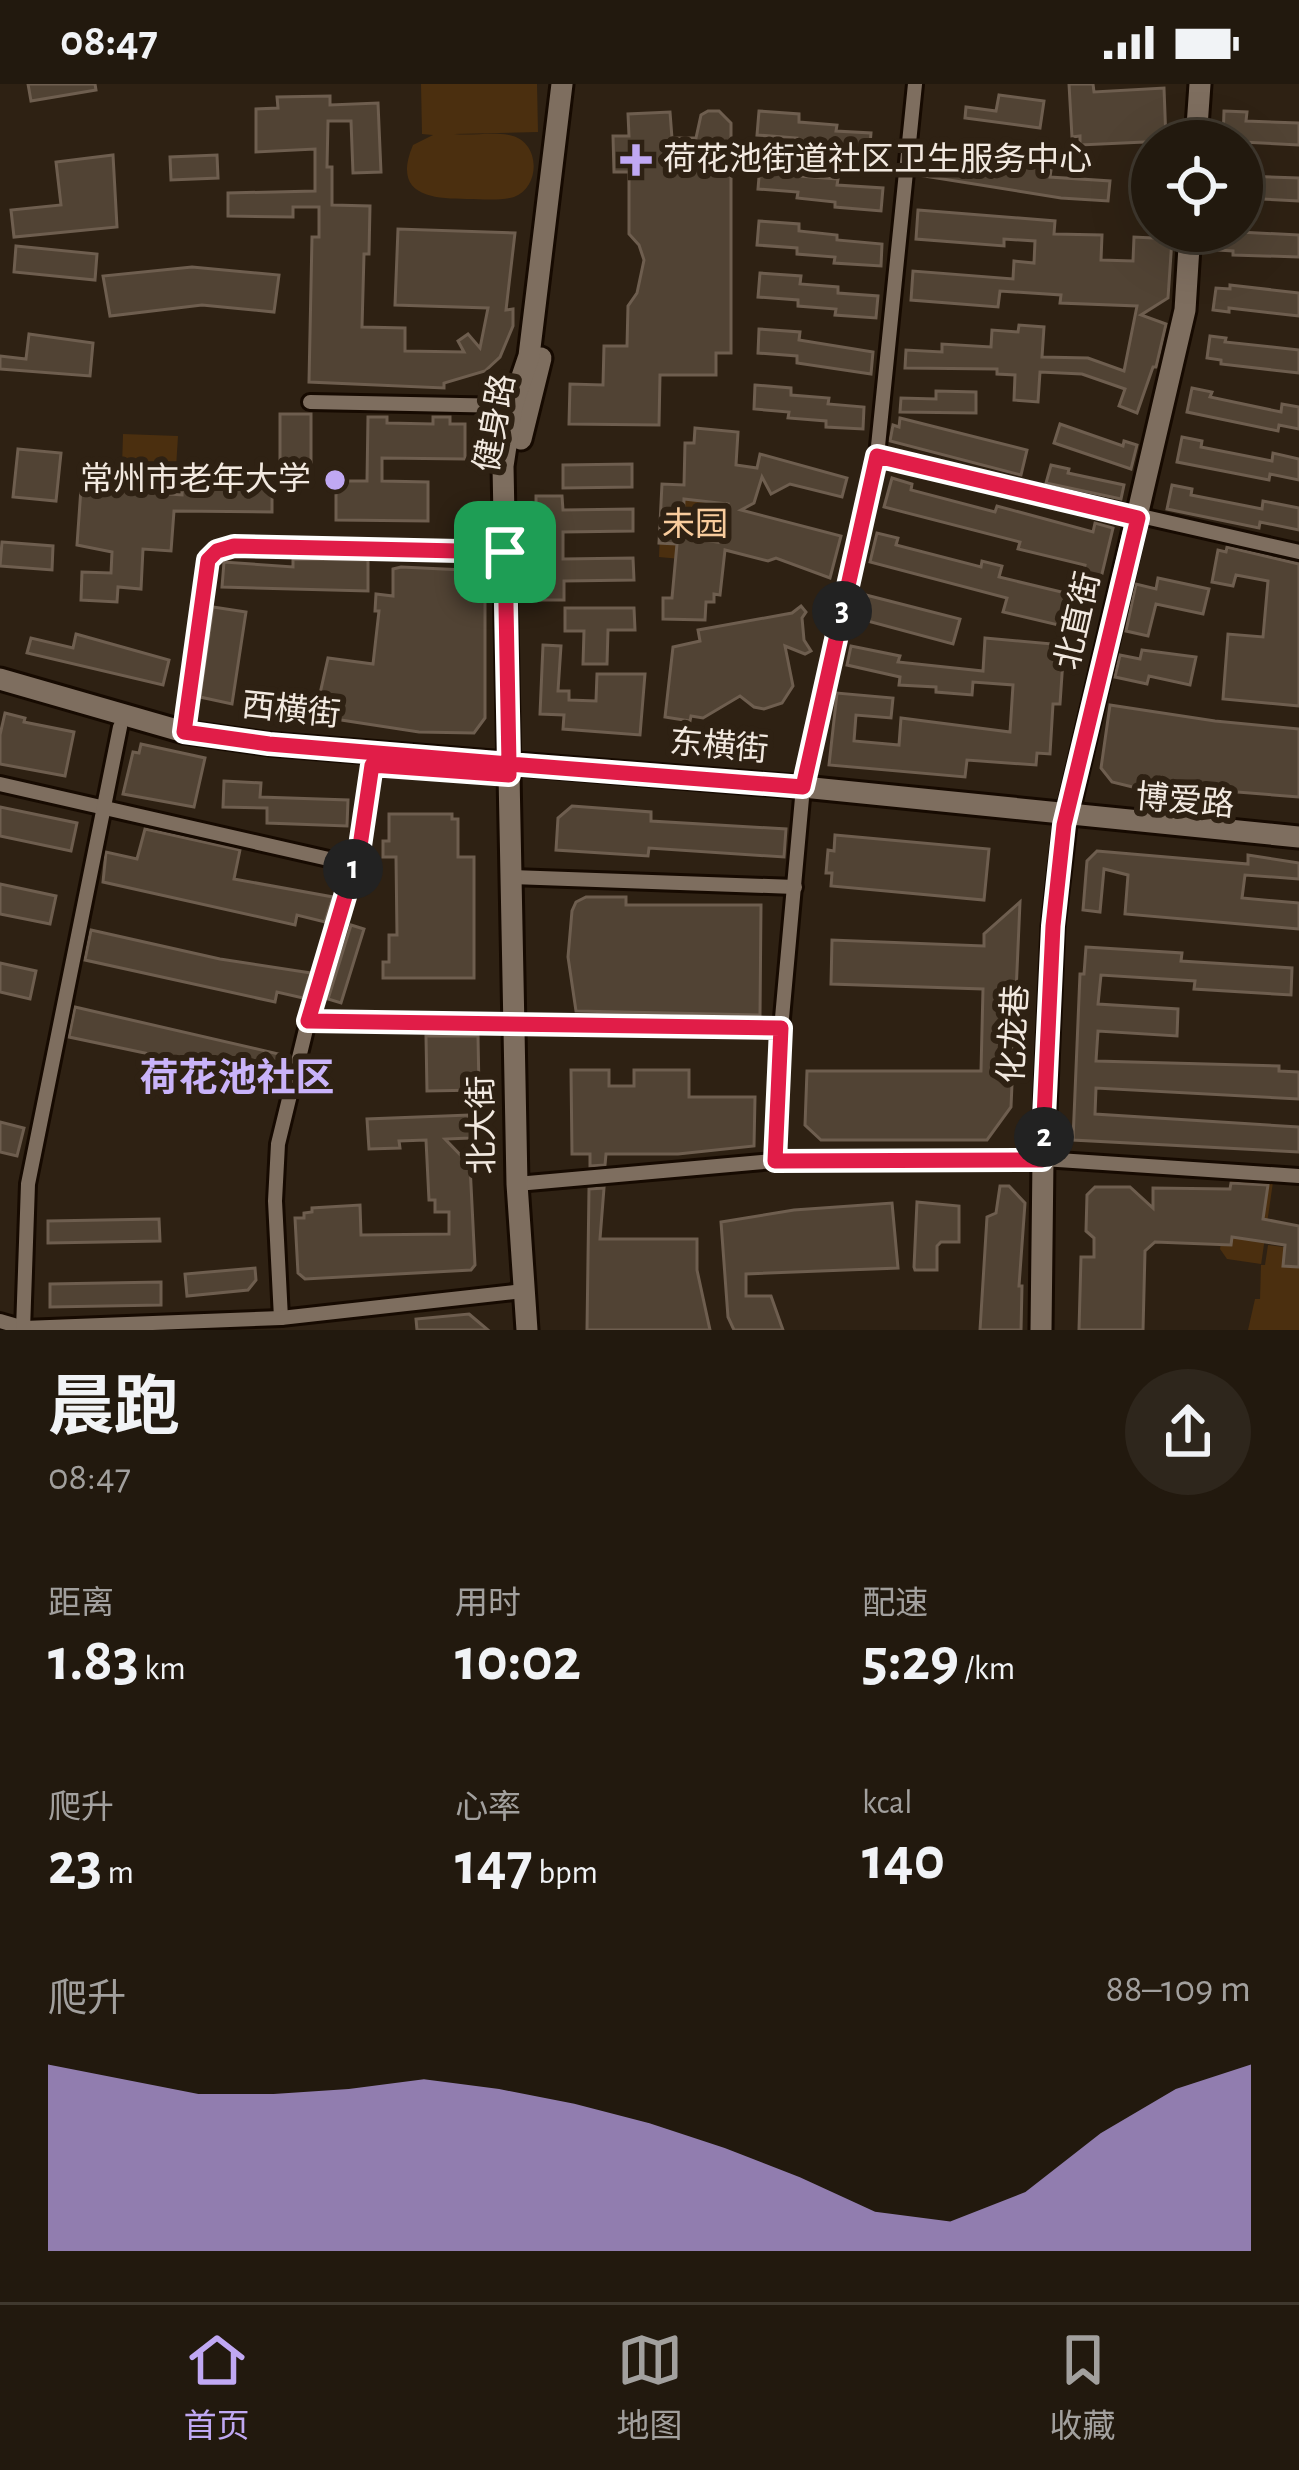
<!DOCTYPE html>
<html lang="zh">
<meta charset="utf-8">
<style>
:root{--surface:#22190e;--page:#2e261c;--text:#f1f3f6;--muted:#a2a09e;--line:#3f382e;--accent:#c0a8f3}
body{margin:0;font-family:"Alegreya Sans","Noto Sans SC",sans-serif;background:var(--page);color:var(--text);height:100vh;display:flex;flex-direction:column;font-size:45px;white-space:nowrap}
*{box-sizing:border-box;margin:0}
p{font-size:39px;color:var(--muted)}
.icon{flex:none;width:66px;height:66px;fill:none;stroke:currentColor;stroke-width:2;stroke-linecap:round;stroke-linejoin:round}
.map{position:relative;height:1246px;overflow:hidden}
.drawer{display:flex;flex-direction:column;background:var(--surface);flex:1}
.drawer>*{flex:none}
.tools{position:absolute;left:1131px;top:36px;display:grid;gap:24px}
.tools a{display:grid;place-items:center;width:132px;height:132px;border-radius:50%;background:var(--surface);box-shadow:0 12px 48px #0002,0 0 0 3px var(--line);font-size:60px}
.pin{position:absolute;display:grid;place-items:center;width:102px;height:102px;color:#fff;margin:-51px;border-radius:24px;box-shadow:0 6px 18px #0006}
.km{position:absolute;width:60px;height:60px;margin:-30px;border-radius:50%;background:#222;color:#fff;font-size:33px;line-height:60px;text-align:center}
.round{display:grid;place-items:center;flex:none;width:126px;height:126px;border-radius:63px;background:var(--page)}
.overview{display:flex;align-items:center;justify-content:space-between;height:204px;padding:0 48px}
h1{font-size:66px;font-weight:700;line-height:90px}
.stats{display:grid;grid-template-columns:repeat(3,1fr);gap:18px;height:204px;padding:12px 48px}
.stats div{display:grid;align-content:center}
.stats b{font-size:60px;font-weight:700}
.stats small{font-size:33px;font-weight:400}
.stats p{font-size:33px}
.chart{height:336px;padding:24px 48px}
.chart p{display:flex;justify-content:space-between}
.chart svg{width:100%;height:216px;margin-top:12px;fill:var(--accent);opacity:.7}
.status{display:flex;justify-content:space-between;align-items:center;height:84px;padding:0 60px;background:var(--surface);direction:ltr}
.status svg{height:33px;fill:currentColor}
.menu{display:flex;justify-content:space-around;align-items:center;height:168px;border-top:3px solid var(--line);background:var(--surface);font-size:33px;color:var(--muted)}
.menu a{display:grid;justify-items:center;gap:6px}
.menu .on{color:var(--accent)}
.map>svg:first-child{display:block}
.green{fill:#4b2f0f}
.building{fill:#514334;stroke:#6e5e4f;stroke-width:3;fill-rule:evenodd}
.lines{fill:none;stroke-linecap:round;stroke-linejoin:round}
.street-casing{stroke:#160a01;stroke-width:20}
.secondary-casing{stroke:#160a01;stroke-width:27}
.street{stroke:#7e6e5f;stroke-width:14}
.secondary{stroke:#7e6e5f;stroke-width:21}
.route-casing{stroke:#fff;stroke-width:24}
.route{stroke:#e11d48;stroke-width:15}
.poi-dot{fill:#c0a8f3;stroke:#2e2113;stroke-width:4.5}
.labels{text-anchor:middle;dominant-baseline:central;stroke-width:12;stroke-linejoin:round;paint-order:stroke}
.poi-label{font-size:33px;fill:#f2e9e0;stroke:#2e2113;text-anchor:start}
.street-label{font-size:33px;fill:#f2e9e0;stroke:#2e2113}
.park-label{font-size:33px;fill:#f9cc9d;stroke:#2e2113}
.quarter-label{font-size:39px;font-weight:bold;fill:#c9b3f9;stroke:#2e2113}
</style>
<div class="status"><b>08:47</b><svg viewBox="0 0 49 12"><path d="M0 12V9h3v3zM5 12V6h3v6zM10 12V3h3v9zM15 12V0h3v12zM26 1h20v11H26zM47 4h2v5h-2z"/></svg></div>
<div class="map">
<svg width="1299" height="1246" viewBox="0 0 1299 1246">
<rect width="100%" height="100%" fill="#2e2113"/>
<g class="green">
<path d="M421,0H537L538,48L454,50C471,52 491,48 509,51C540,56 542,102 514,113C500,117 482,115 467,115C430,115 392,111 413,61L433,51L422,50Z"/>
<polygon points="695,344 738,348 736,381 739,382 733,400 724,479 659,473 662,400 684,401 685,359 694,359"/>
<polygon points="123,350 178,352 176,384 122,382"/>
<polygon points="1231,1096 1273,1098 1261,1181 1265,1181 1268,1161 1299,1165 1299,1246 1248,1246 1255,1215 1260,1215 1261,1180 1227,1175 1220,1165"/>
</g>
<g class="building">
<polygon points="28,0 95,0 96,6 31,17"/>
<polygon points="1069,0 1093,0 1094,8 1164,4 1166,57 1080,61 1080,52 1072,53"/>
<polygon points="999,11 1044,17 1040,44 965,34 966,23 996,27"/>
<polygon points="330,12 330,21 378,19 381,88 353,89 351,37 328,37 327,83 332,83 332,121 370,122 369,170 364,170 362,243 405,244 405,267 464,268 458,257 468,250 480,264 488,224 395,221 398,145 515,149 506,226 513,225 513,242 500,273 485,287 444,299 444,304 309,298 312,153 319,153 319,123 293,123 293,133 228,132 228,109 315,107 315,65 256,68 256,25 278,24 277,13"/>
<polygon points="708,27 719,27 731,39 731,269 716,269 716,291 660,291 659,341 569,340 570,300 603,301 604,262 627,262 628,222 637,209 644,176 639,161 629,150 629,88 614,88 613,52 629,52 628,30 670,28 672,54 696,54 701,31"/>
<polygon points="759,27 799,30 799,38 837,41 836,47 871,49 869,72 796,60 797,54 757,51"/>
<polygon points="1224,27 1247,28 1246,37 1299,39 1299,61 1223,57"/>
<polygon points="922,67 1051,86 1050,93 1110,97 1108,117 1061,114 918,91"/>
<polygon points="113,71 117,143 14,153 11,126 61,121 56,78"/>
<polygon points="217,71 218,94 171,96 170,73"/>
<polygon points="760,81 800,85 800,92 838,95 837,101 883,104 881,127 835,123 835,118 797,114 798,108 758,105"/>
<polygon points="1242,92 1299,94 1299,117 1242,114"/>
<polygon points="918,126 1055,137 1054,150 1102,151 1101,176 1133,177 1134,153 1172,155 1168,214 1141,231 1166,240 1156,283 1153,283 1137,329 1119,322 1125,305 1082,290 1040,288 1038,318 1014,316 1015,291 997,290 997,285 905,284 906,266 942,268 942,260 991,263 992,246 1018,248 1019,241 1044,243 1042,273 1088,274 1124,287 1137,222 1060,219 1061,211 1000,207 998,223 911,216 913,187 1013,195 1014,177 1034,179 1035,157 1004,155 1004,162 916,155"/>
<polygon points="759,137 799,140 799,147 837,151 837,156 882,160 881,182 834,179 835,173 797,170 797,164 757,161"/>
<polygon points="1220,147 1299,151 1299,173 1233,171 1233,167 1219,166"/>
<polygon points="16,162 97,170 95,196 14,188"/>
<polygon points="192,183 279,191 274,228 202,221 110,232 103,192"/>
<polygon points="760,189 801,192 800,200 838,203 838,209 878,212 876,234 835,231 836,225 798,222 798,216 758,213"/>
<polygon points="1230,201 1299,209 1299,232 1229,224 1229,228 1213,226 1216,204 1230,205"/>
<polygon points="759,245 800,248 799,256 873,268 871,290 797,279 797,272 758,269"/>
<polygon points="29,250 93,259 90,292 0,285 0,272 26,275"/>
<polygon points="1210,252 1226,254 1225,258 1299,266 1299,289 1221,280 1221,276 1207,274"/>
<polygon points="755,301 791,304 791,311 829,314 828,320 864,323 863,345 826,343 826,337 788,334 789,328 754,325"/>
<polygon points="1192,304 1212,308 1210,313 1281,328 1282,320 1299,323 1299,345 1279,341 1278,347 1187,328"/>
<polygon points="936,307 976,308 976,329 900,328 901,314 936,315"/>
<rect x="280" y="330" width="31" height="68"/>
<polygon points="368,333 387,333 387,339 433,340 433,333 450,333 450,340 465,340 465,375 382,374 382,397 428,398 428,437 336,436 336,397 367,397"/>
<polygon points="900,334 1027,366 1021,391 890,357 893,341 899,343"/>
<polygon points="1060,340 1123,362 1124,357 1137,361 1131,385 1054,359"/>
<path d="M695,344L738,348L736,381L757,384L760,370L847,394L842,413L790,400L771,410L762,393L754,419L741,426L841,452L830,494L776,474L768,477L725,466L720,511L714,510V518H706L705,536L663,535V514H672L677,460L659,459L662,400L684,401L685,359H694ZM684,415L728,420L724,447L719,446L718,458L683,454Z"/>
<polygon points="1182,353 1202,357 1201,363 1272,377 1273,369 1299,375 1299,396 1270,390 1269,396 1177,378"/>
<polygon points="18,365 61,369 56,417 13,413"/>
<polygon points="632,380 632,403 563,404 563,381"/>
<polygon points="1051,381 1069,385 1068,389 1124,401 1121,415 1046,399"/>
<polygon points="182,393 272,395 272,428 174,427 171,467 143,465 141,505 118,503 117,518 81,516 82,488 111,489 112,468 77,461 81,404 182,411"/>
<polygon points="892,394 912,400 911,406 995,428 997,422 1093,448 1095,439 1113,444 1088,548 1003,528 1007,514 870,478 877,449 898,454 896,461 981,483 982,477 1002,482 999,493 1078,512 1085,481 1018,465 1020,458 884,423"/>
<polygon points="1172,401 1192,405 1191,411 1262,425 1263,417 1299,424 1299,446 1260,438 1259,444 1167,425"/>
<polygon points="536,412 562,412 563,426 633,425 633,447 563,448 563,475 633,474 634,496 564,497 564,516 539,516 538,496 533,496 532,428 536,428"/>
<polygon points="2,458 53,462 52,486 0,482"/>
<polygon points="1227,463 1299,480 1299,622 1223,615 1228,550 1263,553 1268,497 1236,491 1233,502 1212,498 1218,466 1226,468"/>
<polygon points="293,475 368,476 368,507 222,503 224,478 293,483"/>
<polygon points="401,483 485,487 485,634 474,649 419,648 315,632 328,574 373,580 379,527 375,527 376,510 393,512 393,485"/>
<polygon points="1158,494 1209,505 1203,530 1156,520 1148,552 1126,547 1136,500 1156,505"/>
<polygon points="866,511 960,535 953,560 860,535"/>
<polygon points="801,522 806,528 802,534 804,556 811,567 805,570 785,562 793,602 782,619 764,625 754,623 740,612 703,634 691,632 690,637 665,633 673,563 700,557 698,546 792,529"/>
<polygon points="213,523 246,528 232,620 200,613"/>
<polygon points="565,524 634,524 635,546 608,546 607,580 583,580 584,547 565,547"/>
<polygon points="76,550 169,576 163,601 27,569 31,554 73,564"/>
<polygon points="985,554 1064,561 1060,620 1053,620 1050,670 1037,669 1036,681 967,676 965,693 829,681 837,609 893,614 891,634 856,631 854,657 899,661 901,634 1010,648 1013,601 973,598 972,611 936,608 936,603 899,601 900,593 847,581 851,562 900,572 898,578 983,587"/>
<polygon points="543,561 561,562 558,607 569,607 569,616 596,617 597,590 645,590 640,651 563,645 564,631 540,630"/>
<polygon points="1142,566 1196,573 1190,601 1149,592 1147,600 1115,593 1120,571 1140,575"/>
<polygon points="1110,621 1215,637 1299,645 1299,713 1149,701 1149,707 1112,698 1101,684"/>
<polygon points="5,629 25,634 24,638 74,648 65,692 0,680 0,651"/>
<polygon points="141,660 205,674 194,723 123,710 133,668 139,669"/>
<polygon points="224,697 261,699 260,713 348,716 347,742 267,739 267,724 223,723"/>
<polygon points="572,722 651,728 651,737 786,745 784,773 649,764 648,772 556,766 558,734"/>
<polygon points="0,723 77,739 71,767 0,752"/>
<polygon points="389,730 452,730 452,735 458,735 458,773 474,773 474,894 383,894 383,878 389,878 389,851 397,851 396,773 383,773 383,757 389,757"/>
<polygon points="145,745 240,766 234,795 333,813 325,838 297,831 295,841 103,798 106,768 137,775"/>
<polygon points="835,751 989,765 984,816 831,802 832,789 826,789 828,766 834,767"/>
<polygon points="1097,767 1248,780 1248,771 1299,779 1299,795 1245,791 1242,814 1299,819 1299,845 1125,830 1128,791 1104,785 1100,828 1083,826 1087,777"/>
<polygon points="0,800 56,812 50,840 0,830"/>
<polygon points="586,813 626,813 626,821 761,821 760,931 576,927 568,873 572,827 576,818"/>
<polygon points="1020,818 1011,1023 987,1056 821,1056 805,1041 807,987 981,987 983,905 831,900 832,856 984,862 984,850"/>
<polygon points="351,841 364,845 341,919 328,915"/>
<polygon points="91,846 220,875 311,889 303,914 277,908 275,918 85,876"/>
<polygon points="1086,863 1182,869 1181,877 1292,884 1291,911 1194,905 1195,897 1101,891 1098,920 1178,925 1177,952 1098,947 1096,977 1279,982 1279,987 1299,988 1299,1015 1096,1004 1095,1030 1299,1043 1299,1068 1073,1056 1080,890 1084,890"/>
<polygon points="0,879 36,887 30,915 0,908"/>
<polygon points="75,923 283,971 277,997 69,953"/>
<polygon points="426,952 478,952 479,1006 427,1007"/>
<polygon points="571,986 609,986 609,1002 634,1002 634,986 689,986 689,1013 755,1013 754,1062 678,1070 606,1070 605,1081 590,1082 590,1070 572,1070"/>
<polygon points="469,1031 470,1054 445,1055 470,1081 475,1181 471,1186 305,1195 298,1189 295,1134 304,1134 304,1129 312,1128 312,1124 360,1121 361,1151 449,1150 449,1128 435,1128 435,1116 429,1116 426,1056 399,1057 400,1064 369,1065 367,1035"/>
<polygon points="0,1038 24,1044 17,1072 0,1068"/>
<polygon points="1231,1099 1268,1101 1263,1135 1299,1142 1299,1183 1283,1182 1285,1161 1232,1153 1231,1161 1155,1158 1145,1167 1143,1246 1079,1246 1081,1173 1094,1173 1094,1154 1086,1147 1087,1111 1095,1103 1130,1103 1153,1124 1153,1104 1230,1105"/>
<polygon points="1000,1102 1009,1102 1025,1119 1019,1202 1022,1202 1021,1246 980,1246 987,1133 996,1129"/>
<polygon points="604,1104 600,1155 697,1155 697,1186 710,1246 587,1246 589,1105"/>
<polygon points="917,1118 959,1122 959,1158 941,1158 937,1162 937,1186 915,1186 914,1183"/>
<polygon points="892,1119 898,1184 746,1190 746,1212 771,1212 783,1246 734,1246 728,1233 721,1138 794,1126"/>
<polygon points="159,1135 160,1157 48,1159 48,1137"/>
<polygon points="255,1184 256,1196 248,1206 187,1212 185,1190"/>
<polygon points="161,1198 161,1221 50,1223 50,1200"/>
<polygon points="469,1230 488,1246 417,1246 416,1235"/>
</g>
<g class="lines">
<g class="street-casing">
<g id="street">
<polyline points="310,318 512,322"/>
<polyline points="877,372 1299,468"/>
<polyline points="184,648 208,476 217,467 234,462 505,468"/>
<polyline points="0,700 355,781"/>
<polyline points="512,793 795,803"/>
<polyline points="308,937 781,945"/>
<polyline points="774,1077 781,945 803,703 877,372 915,0"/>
<polyline points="517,1100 774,1077 1043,1075 1299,1092"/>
<polyline points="281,1234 275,1117 278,1060 308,937 360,762 372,681"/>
<polyline points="0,1237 24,1244 281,1234 523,1207"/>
<polyline points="23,1246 28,1100 120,643"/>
</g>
</g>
<g class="secondary-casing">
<g id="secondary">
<polyline points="1196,57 1200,0"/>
<polyline points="521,355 541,274"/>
<polyline points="0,595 184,648 269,660 803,703 1299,753"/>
<polyline points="527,1246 517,1100 503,382 512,322 529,272 562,0"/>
<polyline points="1041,1246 1043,1075 1053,842 1065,741 1185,226 1190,147"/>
</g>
</g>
<use href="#street" class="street"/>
<use href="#secondary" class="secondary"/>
</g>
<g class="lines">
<g class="route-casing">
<polyline id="route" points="505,468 234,462 217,467 208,476 184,648 269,660 509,680 509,691 372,681 360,762 308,937 781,944 775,1077 1042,1076 1053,842 1064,741 1138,434 877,372 803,703 509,680 505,468"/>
</g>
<use href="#route" class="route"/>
</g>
<g class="poi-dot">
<path d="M630 58h12v12h12v12h-12v12h-12v-12h-12v-12h12z"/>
<circle cx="335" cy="396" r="12"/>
</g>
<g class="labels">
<g class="poi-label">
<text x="663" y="76">荷花池街道社区卫生服务中心</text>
<text x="311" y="396" text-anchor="end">常州市老年大学</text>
</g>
<g class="street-label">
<text transform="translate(496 339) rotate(-80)">健身路</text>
<text transform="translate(1079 537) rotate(-77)">北直街</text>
<text transform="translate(291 627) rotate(6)">西横街</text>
<text transform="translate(719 663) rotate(5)">东横街</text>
<text transform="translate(1185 718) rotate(5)">博爱路</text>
<text transform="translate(1015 950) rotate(-87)">化龙巷</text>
<text transform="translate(483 1041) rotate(-91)">北大街</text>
</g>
<g class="park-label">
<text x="695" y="441">未园</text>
</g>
<g class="quarter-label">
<text x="237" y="995">荷花池社区</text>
</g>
</g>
</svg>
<div class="tools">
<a><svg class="icon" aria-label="locate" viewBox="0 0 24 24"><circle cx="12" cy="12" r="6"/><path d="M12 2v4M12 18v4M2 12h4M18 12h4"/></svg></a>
</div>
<div class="pin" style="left:505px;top:468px;background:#1e9e55"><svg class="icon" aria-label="arrive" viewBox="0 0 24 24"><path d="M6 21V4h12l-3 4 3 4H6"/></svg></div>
<b class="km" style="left:353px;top:785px">1</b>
<b class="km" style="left:1044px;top:1053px">2</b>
<b class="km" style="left:842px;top:527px">3</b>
</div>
<section class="drawer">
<div class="overview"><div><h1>晨跑</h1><p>08:47</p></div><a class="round"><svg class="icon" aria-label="share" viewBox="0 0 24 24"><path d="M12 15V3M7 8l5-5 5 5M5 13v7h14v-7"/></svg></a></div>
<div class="stats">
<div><p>距离</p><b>1.83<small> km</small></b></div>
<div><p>用时</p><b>10:02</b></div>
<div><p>配速</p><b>5:29<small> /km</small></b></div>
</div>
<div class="stats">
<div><p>爬升</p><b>23<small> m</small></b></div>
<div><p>心率</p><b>147<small> bpm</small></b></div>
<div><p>kcal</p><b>140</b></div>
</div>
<div class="chart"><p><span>爬升</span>88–109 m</p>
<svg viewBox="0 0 160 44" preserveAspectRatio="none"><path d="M0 44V6L10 9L20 12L30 12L40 11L50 9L60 11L70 14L80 18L90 23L100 29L110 36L120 38L130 32L140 20L150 11L160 6V44z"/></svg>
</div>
</section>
<nav class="menu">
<a class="on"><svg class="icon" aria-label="home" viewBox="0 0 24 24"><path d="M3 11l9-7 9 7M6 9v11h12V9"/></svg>首页</a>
<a><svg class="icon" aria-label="map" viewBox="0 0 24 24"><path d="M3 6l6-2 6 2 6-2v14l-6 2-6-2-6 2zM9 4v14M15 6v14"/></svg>地图</a>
<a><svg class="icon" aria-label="saved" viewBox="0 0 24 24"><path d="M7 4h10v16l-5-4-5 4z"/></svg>收藏</a>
</nav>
